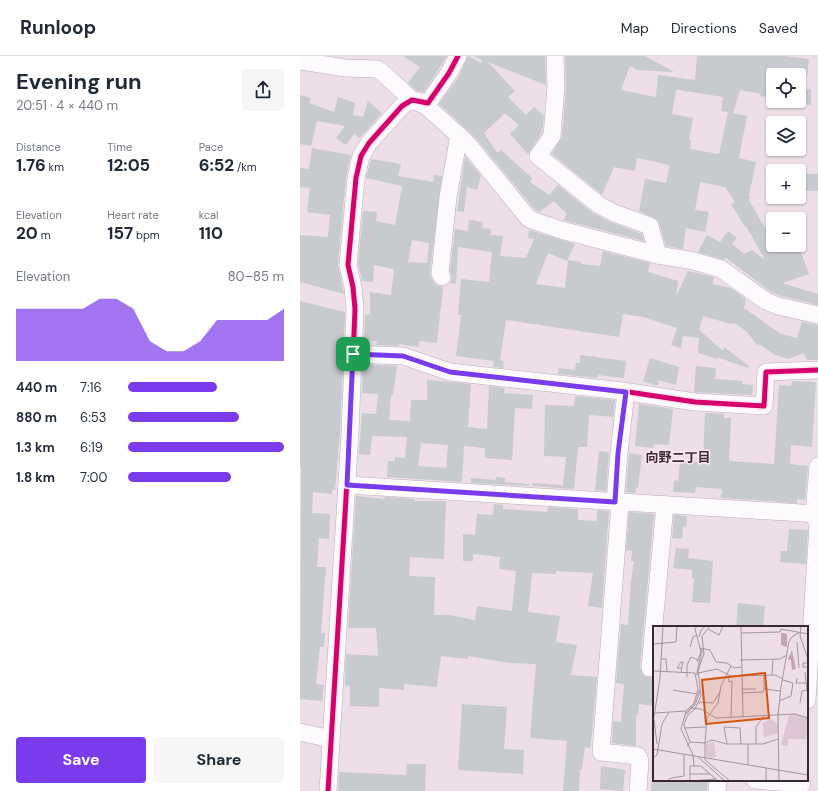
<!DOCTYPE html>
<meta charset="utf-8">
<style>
:root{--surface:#fff;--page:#f6f6f7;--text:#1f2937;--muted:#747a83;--line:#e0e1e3;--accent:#7c3aed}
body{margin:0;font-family:"DM Sans","Noto Sans JP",sans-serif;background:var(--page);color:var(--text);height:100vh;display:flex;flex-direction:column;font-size:15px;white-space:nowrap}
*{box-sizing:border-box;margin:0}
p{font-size:13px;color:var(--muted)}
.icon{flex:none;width:22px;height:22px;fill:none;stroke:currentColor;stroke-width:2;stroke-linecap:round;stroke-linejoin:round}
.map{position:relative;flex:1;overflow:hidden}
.drawer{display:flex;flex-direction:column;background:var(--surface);width:300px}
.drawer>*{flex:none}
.buttons{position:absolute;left:466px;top:12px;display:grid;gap:8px}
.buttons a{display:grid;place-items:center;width:40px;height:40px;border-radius:4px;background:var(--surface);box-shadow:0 1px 3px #0004;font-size:20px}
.pin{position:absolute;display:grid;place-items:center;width:34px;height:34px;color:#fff;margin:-17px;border-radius:8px;box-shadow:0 2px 6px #0006}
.round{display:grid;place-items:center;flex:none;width:42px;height:42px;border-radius:4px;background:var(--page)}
.summary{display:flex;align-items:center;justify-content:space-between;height:68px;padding:0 16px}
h1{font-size:22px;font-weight:700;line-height:30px}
.stats{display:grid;grid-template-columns:repeat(3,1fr);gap:6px;height:68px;padding:4px 16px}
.stats div{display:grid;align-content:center}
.stats b{font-size:17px;font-weight:700}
.stats small{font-size:11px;font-weight:400}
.stats p{font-size:11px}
.chart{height:112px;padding:8px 16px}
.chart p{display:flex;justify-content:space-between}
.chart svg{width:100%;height:72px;margin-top:4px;fill:var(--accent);opacity:.7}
.primary-button{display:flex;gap:8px;margin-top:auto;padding:8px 16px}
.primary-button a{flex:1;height:46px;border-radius:4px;background:var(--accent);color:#fff;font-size:16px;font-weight:700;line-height:46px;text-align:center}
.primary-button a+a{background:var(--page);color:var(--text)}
ul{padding:0 16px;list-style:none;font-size:13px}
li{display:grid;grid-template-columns:64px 48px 1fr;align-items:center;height:30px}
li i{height:10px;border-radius:5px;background:var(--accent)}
header{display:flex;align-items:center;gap:24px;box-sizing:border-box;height:56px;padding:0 20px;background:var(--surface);border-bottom:1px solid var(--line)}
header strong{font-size:19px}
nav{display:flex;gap:22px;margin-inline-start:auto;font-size:14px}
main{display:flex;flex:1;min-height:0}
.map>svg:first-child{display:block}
.building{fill:#c7cace;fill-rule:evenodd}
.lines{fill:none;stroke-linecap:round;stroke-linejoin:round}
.minor-casing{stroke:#bcb0b8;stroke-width:18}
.minor{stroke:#fcfafc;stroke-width:17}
.cycleway-casing{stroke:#fde7f5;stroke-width:8}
.cycleway{stroke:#d6006c;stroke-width:5}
.route-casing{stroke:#fff;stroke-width:8}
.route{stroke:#7c3aed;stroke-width:5}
.labels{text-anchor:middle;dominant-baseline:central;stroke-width:3;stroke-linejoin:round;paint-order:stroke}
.neighbourhood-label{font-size:13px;font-weight:bold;fill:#3c2936;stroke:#fde7f5}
.inset-river{fill:none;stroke:#c2a5b8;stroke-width:2}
.inset-road{fill:none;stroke:#a3969e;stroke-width:1}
.view{fill:#d65410;fill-opacity:0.15;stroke:#d65410;stroke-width:2}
.inset-edge{fill:none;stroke:#342a30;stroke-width:2}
</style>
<header>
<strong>Runloop</strong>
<nav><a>Map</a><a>Directions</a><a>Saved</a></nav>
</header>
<main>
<section class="drawer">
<div class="summary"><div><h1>Evening run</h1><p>20:51 · 4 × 440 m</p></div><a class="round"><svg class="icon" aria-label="share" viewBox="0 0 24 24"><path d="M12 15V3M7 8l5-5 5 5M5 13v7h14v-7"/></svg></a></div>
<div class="stats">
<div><p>Distance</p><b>1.76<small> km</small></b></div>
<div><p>Time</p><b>12:05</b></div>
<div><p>Pace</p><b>6:52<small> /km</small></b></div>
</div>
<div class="stats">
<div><p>Elevation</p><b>20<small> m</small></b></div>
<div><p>Heart rate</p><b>157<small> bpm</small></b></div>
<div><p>kcal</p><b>110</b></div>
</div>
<div class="chart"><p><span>Elevation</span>80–85 m</p>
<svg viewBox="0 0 160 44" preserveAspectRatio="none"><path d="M0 44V12L10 12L20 12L30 12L40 12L50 6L60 6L70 12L80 32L90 38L100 38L110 32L120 19L130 19L140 19L150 19L160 12V44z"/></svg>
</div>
<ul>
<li><b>440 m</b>7:16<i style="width:57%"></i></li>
<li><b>880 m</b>6:53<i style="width:71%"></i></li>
<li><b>1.3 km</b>6:19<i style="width:100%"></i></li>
<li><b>1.8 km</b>7:00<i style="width:66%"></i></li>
</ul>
<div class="primary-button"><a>Save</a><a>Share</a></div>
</section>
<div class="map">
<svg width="518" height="735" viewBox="0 0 518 735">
<rect width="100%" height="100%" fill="#eddee8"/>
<g class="building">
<polygon points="103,0 147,0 124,36 117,35 108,27 120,11"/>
<polygon points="168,0 181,7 182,4 174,0 245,0 246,29 188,6 215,35 208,41 226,59 234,51 244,60 242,76 228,98 210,78 219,69 205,57 184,77 197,97 201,94 232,122 230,126 249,139 258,129 294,158 310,166 342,178 344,185 263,164 267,158 254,145 239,156 235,154 175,81 139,48 158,22"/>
<polygon points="265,0 345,0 374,16 337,14 330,10 321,34 356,41 358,19 395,24 397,0 485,0 509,3 507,19 473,19 473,42 460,40 461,38 440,34 433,57 421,55 423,41 379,34 376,34 372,58 393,62 389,84 391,85 390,93 419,98 428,56 447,60 439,102 456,106 449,139 450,142 448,143 473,185 473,189 498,189 509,218 482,227 518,238 518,249 481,240 471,236 426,202 424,204 398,196 407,179 420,186 428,175 437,182 432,188 444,198 452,194 465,204 446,170 445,171 431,148 435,146 425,131 400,126 395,154 409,156 405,176 386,172 383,193 366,190 358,164 339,155 345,123 366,127 370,109 337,102 335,115 314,111 302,139 252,98 262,81 266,32"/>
<polygon points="511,33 511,49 499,47 499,34"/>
<polygon points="0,39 11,42 9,47 34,56 38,41 55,47 53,59 63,61 68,45 82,57 60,82 54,78 46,89 36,82 45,70 17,65 11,90 0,88"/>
<polygon points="12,92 51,99 46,121 38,208 44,238 0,226 0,179 28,181 30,159 7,156 10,132 0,131 0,112 9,113"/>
<polygon points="165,101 181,120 177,134 167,131 164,156 157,155"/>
<path d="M71,103L101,108L98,120L133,126L134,119L142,120L130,216L131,221L136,229L143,231L137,287L119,285V291L99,288V290L76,289L77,285L64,284L65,259L70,258V236L91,239L94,213L74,209L73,226L62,225L58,208L63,155L77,156L76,165L95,169L102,130L66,122ZM112,184L129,187L127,207L108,206Z"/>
<rect x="499" y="118" width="19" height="17"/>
<polygon points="169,164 183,166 182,172 191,173 190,179 203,180 200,200 226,202 234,183 228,182 229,174 275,188 267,205 248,197 236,228 265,232 268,204 281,206 281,208 300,210 303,195 350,207 348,216 378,225 376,240 388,215 414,221 413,228 431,232 446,243 444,252 481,278 497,282 502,266 518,269 518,304 507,304 504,297 489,303 475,299 459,288 458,290 447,276 435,267 431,268 403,260 399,274 423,295 424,291 449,310 448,312 417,301 417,303 398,297 399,282 383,280 381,292 371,289 377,272 343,261 323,258 319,281 206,264 200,304 204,305 203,312 193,311 194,305 156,300 161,259 158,259 161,223 189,226 192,196 158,191 156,228 150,227 152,222 150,215 155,173 168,175"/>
<polygon points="0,245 45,256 40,376 35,434 32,433 32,438 13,436 12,457 30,458 29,483 19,482 17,511 26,511 21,577 25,577 24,591 20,591 16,628 24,629 22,645 0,643 1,410 0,409"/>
<polygon points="280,299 326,305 324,322 298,319 298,322 258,318 259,312 275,314 276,307 280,307"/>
<polygon points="350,302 379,311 376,329 359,324 357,330 343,325"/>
<path d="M63,308L97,310L93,339H91L89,364L110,365L111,344H127V324L171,328L168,371L187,373L189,330L205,332L204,337L233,339L232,353L215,352L212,404L185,402V392L164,390L162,426L87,421L88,405H95V401L105,402L107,381L72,380L70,399L59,398L62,357L76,358L78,338L62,337ZM121,387L148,389L146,412L118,410Z"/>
<polygon points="396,310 416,312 415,323 442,325 442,328 453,329 452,339 394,336"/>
<polygon points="492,325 516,326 512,391 491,389 490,408 508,410 505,444 497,443 497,447 421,442 422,433 396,431 395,437 373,436 374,424 378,425 380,405 403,406 405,357 424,358 424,362 431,362 429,405 474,408 479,329 491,330"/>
<polygon points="275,340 315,344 313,361 291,359 289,360 287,391 278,391 274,433 232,430 232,427 263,429 266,401 244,400 245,349 274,350"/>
<polygon points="339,348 373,353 369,389 354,388 353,392 335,390"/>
<polygon points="299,395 309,396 306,435 295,434"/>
<polygon points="329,397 342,399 338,432 336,431 335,437 326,436"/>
<polygon points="196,421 205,422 205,426 229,428 229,430 171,427 171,422 196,424"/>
<polygon points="56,440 84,443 85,441 115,443 115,445 146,445 144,503 110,501 109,520 135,521 134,559 150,559 175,564 177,550 212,555 216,515 199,513 200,501 173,498 173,505 163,505 163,478 175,479 177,458 193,459 194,448 203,449 203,453 247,456 248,451 278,453 278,464 297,465 297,454 309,455 302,552 288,550 293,517 256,515 256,518 232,517 228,556 260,560 256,586 277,589 271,619 297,621 292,677 290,692 285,691 282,713 280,714 279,735 263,735 267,685 230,682 236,608 209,607 168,600 168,603 141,600 137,631 104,628 104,634 79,632 79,651 50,650 50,630 45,629 46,598 78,600 76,572 48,572"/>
<polygon points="329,456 354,458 340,611 344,620 354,621 354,650 339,648 338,659 336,659 336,690 312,687 313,665 321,666 324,628 316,627 321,568 328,569 331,525 334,505 331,505 332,495 326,494"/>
<polygon points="374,459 387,460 386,471 383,470 382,483 372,482"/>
<polygon points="489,473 508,474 506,508 480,506 481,495 487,495"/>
<polygon points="376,492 389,493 388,502 413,505 410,547 392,546 394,522 392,522 392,514 373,512"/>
<polygon points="438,547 465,550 463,571 436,571"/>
<polygon points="162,648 207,651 204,693 224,694 223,718 158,714"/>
<polygon points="107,708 126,708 125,735 38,735 39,716 106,719"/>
<polygon points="301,710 325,714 323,735 300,733"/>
<polygon points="352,724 408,724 407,735 351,735"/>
</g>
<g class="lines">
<g class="minor-casing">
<g id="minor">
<polyline points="255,0 256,31 252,80 238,100 299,149 314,157 350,170 358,199"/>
<polyline points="0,5 45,12 77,13 84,18 112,44 126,50 167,87 229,163 261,174 358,199 394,205 421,213 466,245 478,250 518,259"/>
<polyline points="142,221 140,217 148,141 159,79"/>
<polyline points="53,298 103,300 150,316 322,335 395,346 464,350 466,316 518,314"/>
<polyline points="47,429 518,458"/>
<polyline points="315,446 319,397 326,336"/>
<polyline points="320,447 301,696 338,700 340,705 338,735"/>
<polyline points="350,612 365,449"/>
<polyline points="507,644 518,469 514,458 518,410"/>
<polyline points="0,676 31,683"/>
<polyline points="455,724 502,728"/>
<polyline points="28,735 50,377 55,253 53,231 48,209 56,122 61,100 69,87 102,50 112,44 128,47 149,17 158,0"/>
<polyline points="417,735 418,724"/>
</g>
</g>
<use href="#minor" class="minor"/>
<g class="cycleway-casing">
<g id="cycleway">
<polyline points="53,298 103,300 150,316 322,335 395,346 464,350 466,316 518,314"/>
<polyline points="28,735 50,377 55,253 53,231 48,209 56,122 61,100 69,87 102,50 112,44 128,47 149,17 158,0"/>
</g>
</g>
<use href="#cycleway" class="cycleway"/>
</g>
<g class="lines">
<g class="route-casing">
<polygon id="route" points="53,298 103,300 150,316 326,336 318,397 315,446 47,429"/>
</g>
<use href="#route" class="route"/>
</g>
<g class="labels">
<g class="neighbourhood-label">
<text x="378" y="401">向野二丁目</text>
</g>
</g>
<g transform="translate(353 570)">
<rect width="155" height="155" fill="#eddee8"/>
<path d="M142,88L155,93L153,113H135V120L128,119L136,89ZM118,93L125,98V107L111,111L110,98H108ZM61,116L63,131L57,132L53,130V118Z" fill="#dcc5d4"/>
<path d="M128,7L134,8V21L128,19ZM139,24L143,43L139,44L138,34L135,33Z" fill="#c2a5b8"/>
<path class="inset-river" d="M44,49L49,23M33,88L42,78L47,64"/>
<path class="inset-road" d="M88,0L90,91M148,0L147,10L155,33M55,3L66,9L70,0M88,7L127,6L128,3L155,8M46,11L48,4L53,0M144,16L146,42M0,18L23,16L24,0M37,21L40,11L44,9M47,22L57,24L63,36L74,37L81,42L88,41M8,33H13L14,45M87,34L127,33L134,29M44,36L48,26L42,3L44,0M155,37H150V41H155M0,45L42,47L45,63L41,77L33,85L2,87M28,46L30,36H28L24,42H29M152,46L154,65M45,47L64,43L78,50L122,49L130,53M111,49V63M119,49L120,33M75,50L76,56L79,55L78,91M34,51V39L38,31L45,34M144,52L143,57H155M88,63H103M20,64L44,68M89,67L110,66L111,63L128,65M126,75L138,70L140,57L130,54M147,77L149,65L155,64M46,78L47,76L60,77L67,66M37,82L48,83L63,92L142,88L155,92M33,85L28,103L40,129L41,140M1,94L4,118M0,97L7,52L10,0M31,102L53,101M37,116L31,99L34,90L42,83L48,70L45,44L51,28L49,10L57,0M74,118L71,101L87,102L88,118M103,118V101L111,90M34,120L37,116L52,117L59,114L74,118H110L125,113M0,123L155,149M45,131L72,155M0,132L4,129L9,98L16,86M95,139V118M37,148H57M14,155L18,152L31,150V129M37,155V140H48L65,155M37,155L63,153M77,155L52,134V117L54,92L65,77L68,60L78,40M113,155V142M126,155L125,89L128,61L136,15L140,10L146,7"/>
<path class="view" d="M112,47L116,92L53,98L49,54Z"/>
<rect width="155" height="155" class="inset-edge"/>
</g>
</svg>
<div class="buttons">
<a><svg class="icon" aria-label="locate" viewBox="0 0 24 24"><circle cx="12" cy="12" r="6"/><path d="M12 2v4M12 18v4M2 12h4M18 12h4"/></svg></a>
<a><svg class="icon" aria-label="layers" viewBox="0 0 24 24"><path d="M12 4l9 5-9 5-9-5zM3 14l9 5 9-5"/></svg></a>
<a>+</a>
<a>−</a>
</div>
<div class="pin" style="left:53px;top:298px;background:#1e9e55"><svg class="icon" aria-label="arrive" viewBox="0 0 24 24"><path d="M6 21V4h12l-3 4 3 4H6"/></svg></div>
</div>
</main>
